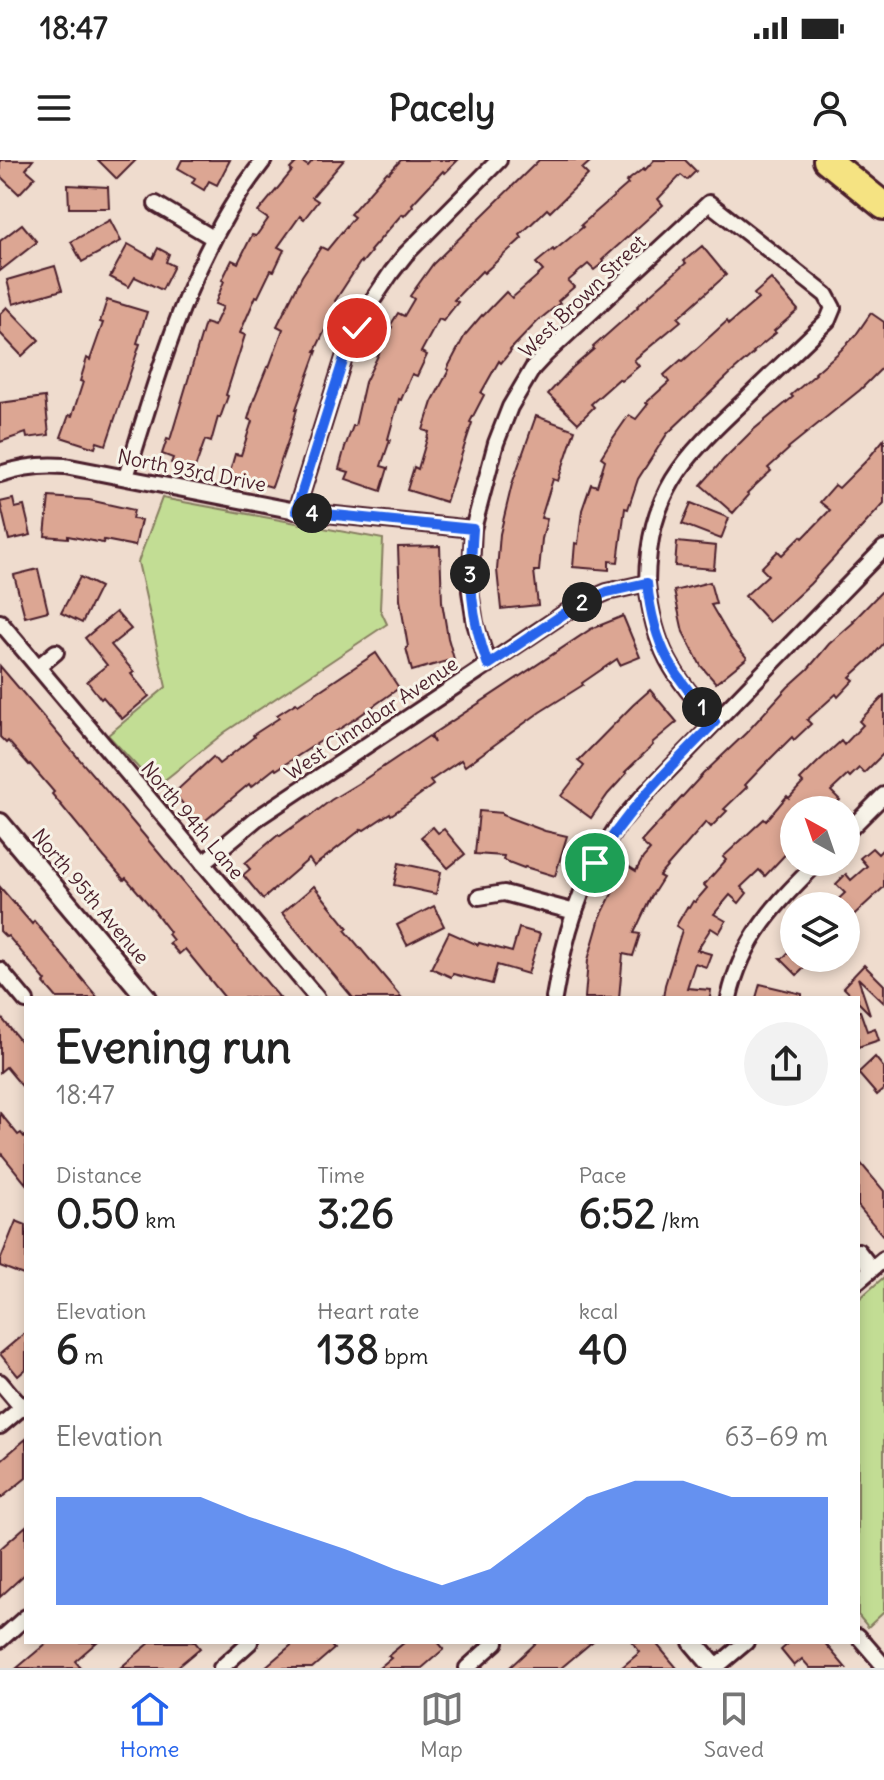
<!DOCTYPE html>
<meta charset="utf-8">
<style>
:root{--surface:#fff;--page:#f2f2f2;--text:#222;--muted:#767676;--line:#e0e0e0;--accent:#2563eb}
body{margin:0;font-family:Delius,sans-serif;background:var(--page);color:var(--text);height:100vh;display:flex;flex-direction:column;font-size:30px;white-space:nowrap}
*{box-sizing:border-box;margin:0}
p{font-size:26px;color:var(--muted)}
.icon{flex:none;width:44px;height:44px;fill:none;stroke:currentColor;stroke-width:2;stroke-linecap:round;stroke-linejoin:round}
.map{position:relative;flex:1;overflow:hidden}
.side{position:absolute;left:24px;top:836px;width:836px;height:648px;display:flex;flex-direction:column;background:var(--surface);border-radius:0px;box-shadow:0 4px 12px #0003}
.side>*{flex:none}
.needle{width:52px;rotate:320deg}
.buttons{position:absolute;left:780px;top:636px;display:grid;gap:16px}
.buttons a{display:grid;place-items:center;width:80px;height:80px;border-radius:50%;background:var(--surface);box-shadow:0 4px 12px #0003;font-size:40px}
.pin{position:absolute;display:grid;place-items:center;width:68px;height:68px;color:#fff;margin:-34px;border:4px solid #fff;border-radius:50%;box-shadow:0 2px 8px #0007}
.km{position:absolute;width:40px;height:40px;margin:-20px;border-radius:50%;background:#222;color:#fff;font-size:22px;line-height:40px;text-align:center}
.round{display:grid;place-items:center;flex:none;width:84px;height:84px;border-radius:42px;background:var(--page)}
.overview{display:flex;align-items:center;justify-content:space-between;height:136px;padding:0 32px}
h1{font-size:44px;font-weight:800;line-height:60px}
.metrics{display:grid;grid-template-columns:repeat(3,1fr);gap:12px;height:136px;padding:8px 32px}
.metrics div{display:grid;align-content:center}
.metrics b{font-size:40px;font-weight:800}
.metrics small{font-size:22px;font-weight:400}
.metrics p{font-size:22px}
.chart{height:224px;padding:16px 32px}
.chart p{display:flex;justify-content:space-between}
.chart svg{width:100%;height:144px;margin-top:8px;fill:var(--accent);opacity:.7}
.status{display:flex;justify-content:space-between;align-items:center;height:56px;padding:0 40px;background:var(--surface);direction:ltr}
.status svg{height:22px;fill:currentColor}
header{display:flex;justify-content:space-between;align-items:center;height:104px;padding:0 32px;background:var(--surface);font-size:36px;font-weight:800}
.tab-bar{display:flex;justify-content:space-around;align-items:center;height:112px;border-top:2px solid var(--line);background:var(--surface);font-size:22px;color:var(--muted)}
.tab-bar a{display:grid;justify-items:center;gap:4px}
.tab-bar .on{color:var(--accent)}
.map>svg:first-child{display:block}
.green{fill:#c2dd94;stroke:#867e60;stroke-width:2}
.building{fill:#dca693;stroke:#4a1f2b;stroke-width:2}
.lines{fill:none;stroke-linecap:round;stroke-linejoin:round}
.minor-casing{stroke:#4a1f2b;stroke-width:20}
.tertiary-casing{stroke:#4a1f2b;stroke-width:24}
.motorway-casing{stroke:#4a1f2b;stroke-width:32}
.minor{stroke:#f7f3e8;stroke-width:14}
.tertiary{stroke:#f7f3e8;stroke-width:18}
.motorway{stroke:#f5e382;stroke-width:26}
.route-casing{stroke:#fff;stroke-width:16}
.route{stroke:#2563eb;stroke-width:10}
.labels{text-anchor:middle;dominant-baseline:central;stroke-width:6;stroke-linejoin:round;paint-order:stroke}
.street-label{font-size:20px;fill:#4a1f2b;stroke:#f7f3e8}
</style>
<div class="status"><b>18:47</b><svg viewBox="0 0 49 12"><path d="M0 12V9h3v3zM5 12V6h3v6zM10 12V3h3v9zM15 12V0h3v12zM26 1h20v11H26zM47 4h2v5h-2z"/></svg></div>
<header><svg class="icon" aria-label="menu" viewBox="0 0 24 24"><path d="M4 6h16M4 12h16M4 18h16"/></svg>Pacely<svg class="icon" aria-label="person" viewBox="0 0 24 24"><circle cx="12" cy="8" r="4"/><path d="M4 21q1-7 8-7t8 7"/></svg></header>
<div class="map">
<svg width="884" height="1508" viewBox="0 0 884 1508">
<rect width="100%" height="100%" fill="#efdcce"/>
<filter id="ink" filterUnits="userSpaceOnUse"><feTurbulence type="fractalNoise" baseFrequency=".0125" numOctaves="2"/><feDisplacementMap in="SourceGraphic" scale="16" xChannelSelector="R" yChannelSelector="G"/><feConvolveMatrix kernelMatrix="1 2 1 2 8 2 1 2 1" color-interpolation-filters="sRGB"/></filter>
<g filter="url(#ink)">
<g class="green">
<polygon points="162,338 383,379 380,449 387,464 225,572 156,627 108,575 166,527 138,402"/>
<polygon points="884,1117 884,1452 868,1467 858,1455 858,1140"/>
</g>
<g class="building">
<polygon points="0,0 33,0 26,9 35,17 19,34 0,16"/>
<polygon points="98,0 136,0 117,19"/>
<polygon points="182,0 230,0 217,25 209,21 204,30 192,23 195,18 178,8"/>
<polygon points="299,0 308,6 313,0 344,0 312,37 318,41 304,59 300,56 278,87 284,90 274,111 271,110 258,137 256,136 240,173 245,175 226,235 228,236 220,258 218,257 211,282 205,280 194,311 171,303 173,298 162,294 167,279 170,280 205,163 214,166 223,147 215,144 224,121 222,120 232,100 238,103 252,75 256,76 268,59 258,52 292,11 290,9"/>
<polygon points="401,0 458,0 445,13 443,11 412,44 413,46 404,56 402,54 370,91 371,92 362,103 361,101 335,141 338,143 315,191 317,191 296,249 297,249 289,278 272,327 229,315 235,294 241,295 252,261 248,259 254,239 267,207 269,207 283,169 277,166 302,116 321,87 327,90 354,57 350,54 387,12 389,13"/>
<polygon points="539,0 592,0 582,9 588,15 550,52 547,49 520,75 522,78 484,113 482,111 454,140 458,142 443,161 439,159 421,192 427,195 417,216 412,214 401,240 399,239 388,279 390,280 381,306 388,308 381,331 346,319 349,312 339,309 345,287 353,266 355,266 365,222 392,167 390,166 398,153 404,156 414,139 410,136 433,104"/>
<polygon points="654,0 685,0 696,11 687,20 681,15 658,39 663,45 602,100 604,102 594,110 588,104 568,121 574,127 558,141 560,143 539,160 510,190 511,191 501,203 499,201 481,233 484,235 470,262 472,263 446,342 407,330 414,307 418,309 429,272 423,270 432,242 449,210 447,209 465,175 482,155 483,156 506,132 512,138 543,111 536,103 553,89 554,91 583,67 581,65 628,24 626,22 644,8 645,10"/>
<polygon points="68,25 108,27 109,48 69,48"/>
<polygon points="110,60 121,81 82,102 71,82"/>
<polygon points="22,64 37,82 0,111 0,81"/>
<polygon points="128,84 153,98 158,88 169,94 166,102 174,106 162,130 135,117 129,127 110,117"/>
<polygon points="702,86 726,115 678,158 681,161 634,200 639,206 621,221 619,219 591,244 594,247 578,263 548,234 572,208 594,189 593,187 638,147 637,146 686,103 684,101"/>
<polygon points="55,106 62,130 13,144 7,120"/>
<polygon points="771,119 798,150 774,171 776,173 753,192 754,193 731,213 667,274 638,319 628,349 625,348 618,402 609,401 609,410 573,407 575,383 578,384 582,350 591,324 597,326 605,300 601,297 613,278 629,255 636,259 648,244 646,243 669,222 664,215 681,200 683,201 727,161 729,164 758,139 754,134"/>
<polygon points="107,140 147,152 137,183 140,184 106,285 97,282 95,288 61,277 69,255 72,256 83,222 80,221 87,198 90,200 103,163 100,162"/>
<polygon points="7,147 39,180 22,196 0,173 0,154"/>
<polygon points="871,153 884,162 884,206 860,230 788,288 789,289 768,308 771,311 747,333 749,335 733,353 701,325 724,299 752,271 793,237 791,235 816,214 815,213 837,194 855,176"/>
<polygon points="45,237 49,275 27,278 26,273 0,282 0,243"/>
<polygon points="536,256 575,270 558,321 553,319 541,358 547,359 542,379 539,411 534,411 538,445 501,449 497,410 500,374 512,324"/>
<polygon points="884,279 884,343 810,424 769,462 745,436 768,415 761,408 778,391 782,395 801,376 803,378 830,350 820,342 835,325 839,328 867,300"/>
<polygon points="49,337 89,340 134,350 132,359 141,360 135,386 104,380 103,383 68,376 68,378 45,376"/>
<polygon points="13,339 15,348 24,346 31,375 9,380 0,342"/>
<polygon points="691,343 729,358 721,379 682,364"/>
<polygon points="677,382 716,386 714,409 675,406"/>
<polygon points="440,386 442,442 448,478 454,499 412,511 406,488 408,487 400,440 398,387"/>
<polygon points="38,409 48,451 25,457 14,415"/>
<polygon points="80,417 100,427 82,463 61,453"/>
<polygon points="710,422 716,444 711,445 729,476 747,498 716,523 701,506 683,472 674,431"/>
<polygon points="884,429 884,483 872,497 850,517 854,520 838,537 836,534 807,560 811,564 794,580 792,577 765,604 745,625 747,627 724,649 727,651 711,667 706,662 659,716 663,718 651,737 634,773 640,774 633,796 623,794 619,838 585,838 588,800 600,758 626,705 636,711 643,698 650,690 641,682 703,614 746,573 788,527 808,509 829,484 854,462 853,461"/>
<polygon points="116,452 131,469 111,485 134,512 131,514 149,536 122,559 103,537 101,539 87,521 107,505 85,478"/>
<polygon points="623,456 640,497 620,505 617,499 582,523 583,525 540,552 465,606 461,600 430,621 433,625 410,642 391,655 390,653 364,670 362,669 314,706 309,699 263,739 243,715 250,709 245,703 278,675 280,676 307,657 308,658 331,640 359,623 429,576 434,583 431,575 591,469"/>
<polygon points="376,493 399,528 355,559 276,610 275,608 251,627 249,624 200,665 174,633 213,597 219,604 254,577 253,575 279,558 277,555 296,543 298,545"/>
<polygon points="0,506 143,674 280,838 225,838 185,789 179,794 169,783 173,780 168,774 170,772 151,747 126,718 124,720 104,697 52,634 54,632 30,604 29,605 8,581 6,583 0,577"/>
<polygon points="650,530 677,562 652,583 653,585 625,612 627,613 608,634 591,658 561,636 584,606 578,601 633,545"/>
<polygon points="884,536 884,593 864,613 859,608 850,617 848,615 831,631 840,640 829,650 794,650 794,685 765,716 759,710 741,727 747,733 739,743 730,735 714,754 726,761 719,773 711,768 697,790 711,794 706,807 695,803 687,828 711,830 710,838 663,838 665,825 682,770 676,766 687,747 689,748 693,741 695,742 707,728 704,725 726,700 723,697 764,659 766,661 787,636 789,638 803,623 800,620 818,602 841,581 844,585 863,565 859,561"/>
<polygon points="479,651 502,653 502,655 545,671 567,676 555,716 525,707 524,708 503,700 504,696 475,694"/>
<polygon points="433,667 438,673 444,669 465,694 448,708 421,677"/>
<polygon points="872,688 878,694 884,688 884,727 846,762 846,746 831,746 845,733 836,724 846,714 851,720 867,706 860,698"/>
<polygon points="399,703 441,712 436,734 394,725"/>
<polygon points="314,726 348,768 345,770 402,838 353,838 282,753"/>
<polygon points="0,727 32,764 34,761 98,838 57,838 44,823 46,821 8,776 6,777 0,771"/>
<polygon points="434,746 444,766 407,785 397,765"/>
<polygon points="519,768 540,774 528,814 497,805 492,824 453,814 451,817 431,808 449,772 478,785 479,783 512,792"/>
<polygon points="794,787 794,798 814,798 797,815 780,798 783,798"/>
<polygon points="864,805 884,825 884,843 858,818 870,854 858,842 858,838 854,838 843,827"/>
<polygon points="760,824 802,834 802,838 756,838"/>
<polygon points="858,851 860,851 867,871 875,868 879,880 858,887"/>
<polygon points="0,856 26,888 26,931 6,907 0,912"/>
<polygon points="875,897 884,908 884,929 877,935 858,913"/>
<polygon points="0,953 18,975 21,973 26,979 26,1024 0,992"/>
<polygon points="858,1000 884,1031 884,1077 858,1046"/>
<polygon points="16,1061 26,1065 26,1116 0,1106 0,1101"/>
<polygon points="26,1172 26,1209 18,1216 0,1194"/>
<polygon points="26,1279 26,1318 0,1339 0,1301"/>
<polygon points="26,1366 26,1413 0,1437 0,1389"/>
<polygon points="48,1482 97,1482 75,1501 81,1508 17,1508"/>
<polygon points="151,1482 195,1482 200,1488 176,1508 120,1508"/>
<polygon points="295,1482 328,1482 334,1489 312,1508 264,1508"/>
<polygon points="405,1482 438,1482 444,1489 422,1508 379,1508 391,1498 388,1496"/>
<polygon points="537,1482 592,1482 561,1508 509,1508"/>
<polygon points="632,1482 655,1482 677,1508 621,1508 640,1492"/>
<polygon points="790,1482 824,1482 846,1508 810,1508 802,1499 794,1506 781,1490"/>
</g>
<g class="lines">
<g class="minor-casing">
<g id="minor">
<polyline points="156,44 213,78"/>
<path d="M0,314C21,307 43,304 65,306L296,351L473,369"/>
<path d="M126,317C161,207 191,92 264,0"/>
<polyline points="296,351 344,198 366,150 391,113 405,95 499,0"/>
<path d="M647,423C654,489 672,514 715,562"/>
<polyline points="0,462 317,838"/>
<polyline points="38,507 56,492"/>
<polyline points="846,673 884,635"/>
<path d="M203,703L256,659L577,445L607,432L647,423C648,334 683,298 744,241C772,214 800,187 828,160L833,148L826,135L709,43L546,194L533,208L510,247L496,283L473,369L470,431L475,463L488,505"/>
<polyline points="479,737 504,733 575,752"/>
<polyline points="0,810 26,841"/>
<path d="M554,838C564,778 580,720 615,670C626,654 639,641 652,627L884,388"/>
<path d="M729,838C742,778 776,744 818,702"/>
<polyline points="858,1091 872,1109"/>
<polyline points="858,1121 884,1099"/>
<polyline points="0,1222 22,1248"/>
<polyline points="0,1266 26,1244"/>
<polyline points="858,1476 884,1506"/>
<polyline points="0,1480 26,1457"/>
<polyline points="221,1508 250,1482"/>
<polyline points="467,1508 496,1482"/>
<polyline points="715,1508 746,1482"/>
</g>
</g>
<g class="tertiary-casing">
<g id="tertiary">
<polyline points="0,663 147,838"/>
<polyline points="693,1482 715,1508"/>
</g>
</g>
<g class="motorway-casing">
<polyline id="motorway" points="827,0 884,46"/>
</g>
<use href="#minor" class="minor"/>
<use href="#tertiary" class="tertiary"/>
<use href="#motorway" class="motorway"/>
</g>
</g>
<g class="lines" filter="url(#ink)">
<g class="route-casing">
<path id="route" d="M357,168L344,198L296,351L473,369C469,421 470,455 488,505L577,445L607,432L647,423C654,489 673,514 715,562C671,607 627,649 595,703"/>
</g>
<use href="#route" class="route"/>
</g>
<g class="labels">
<g class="street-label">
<text transform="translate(582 136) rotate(-44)">West Brown Street</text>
<text transform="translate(192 310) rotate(11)">North 93rd Drive</text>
<text transform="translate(371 558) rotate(-34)">West Cinnabar Avenue</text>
<text transform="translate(193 660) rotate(50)">North 94th Lane</text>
<text transform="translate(91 736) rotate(50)">North 95th Avenue</text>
</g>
</g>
</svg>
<div class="buttons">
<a><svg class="needle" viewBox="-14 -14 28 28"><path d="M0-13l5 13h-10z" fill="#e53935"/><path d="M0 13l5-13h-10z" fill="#767676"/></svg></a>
<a><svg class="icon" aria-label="layers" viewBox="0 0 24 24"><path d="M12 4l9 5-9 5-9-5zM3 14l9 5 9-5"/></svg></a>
</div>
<div class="pin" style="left:595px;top:703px;background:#1e9e55"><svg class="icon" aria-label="arrive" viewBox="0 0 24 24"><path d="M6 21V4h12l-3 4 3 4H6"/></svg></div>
<div class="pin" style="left:357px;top:168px;background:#d93025"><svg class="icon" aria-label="check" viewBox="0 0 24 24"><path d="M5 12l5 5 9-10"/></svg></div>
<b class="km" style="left:702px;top:547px">1</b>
<b class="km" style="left:582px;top:442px">2</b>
<b class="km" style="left:470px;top:414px">3</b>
<b class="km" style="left:312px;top:353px">4</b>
<section class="side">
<div class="overview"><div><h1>Evening run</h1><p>18:47</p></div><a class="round"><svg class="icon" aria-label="share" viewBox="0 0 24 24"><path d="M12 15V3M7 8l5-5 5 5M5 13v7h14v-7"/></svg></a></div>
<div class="metrics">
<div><p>Distance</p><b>0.50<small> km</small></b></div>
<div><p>Time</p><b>3:26</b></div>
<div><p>Pace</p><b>6:52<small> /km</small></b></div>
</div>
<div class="metrics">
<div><p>Elevation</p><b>6<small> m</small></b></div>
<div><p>Heart rate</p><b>138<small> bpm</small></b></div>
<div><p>kcal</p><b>40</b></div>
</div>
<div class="chart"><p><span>Elevation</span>63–69 m</p>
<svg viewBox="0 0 160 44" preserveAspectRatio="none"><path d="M0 44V11L10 11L20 11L30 11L40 17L50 22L60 27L70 33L80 38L90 33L100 22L110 11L120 6L130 6L140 11L150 11L160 11V44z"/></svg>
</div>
</section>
</div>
<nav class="tab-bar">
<a class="on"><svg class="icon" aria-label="home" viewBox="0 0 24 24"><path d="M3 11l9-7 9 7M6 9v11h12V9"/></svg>Home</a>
<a><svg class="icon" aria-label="map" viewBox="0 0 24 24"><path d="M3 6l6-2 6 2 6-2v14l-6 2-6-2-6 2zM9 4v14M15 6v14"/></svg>Map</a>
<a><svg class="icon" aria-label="saved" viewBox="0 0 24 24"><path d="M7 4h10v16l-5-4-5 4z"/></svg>Saved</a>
</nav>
